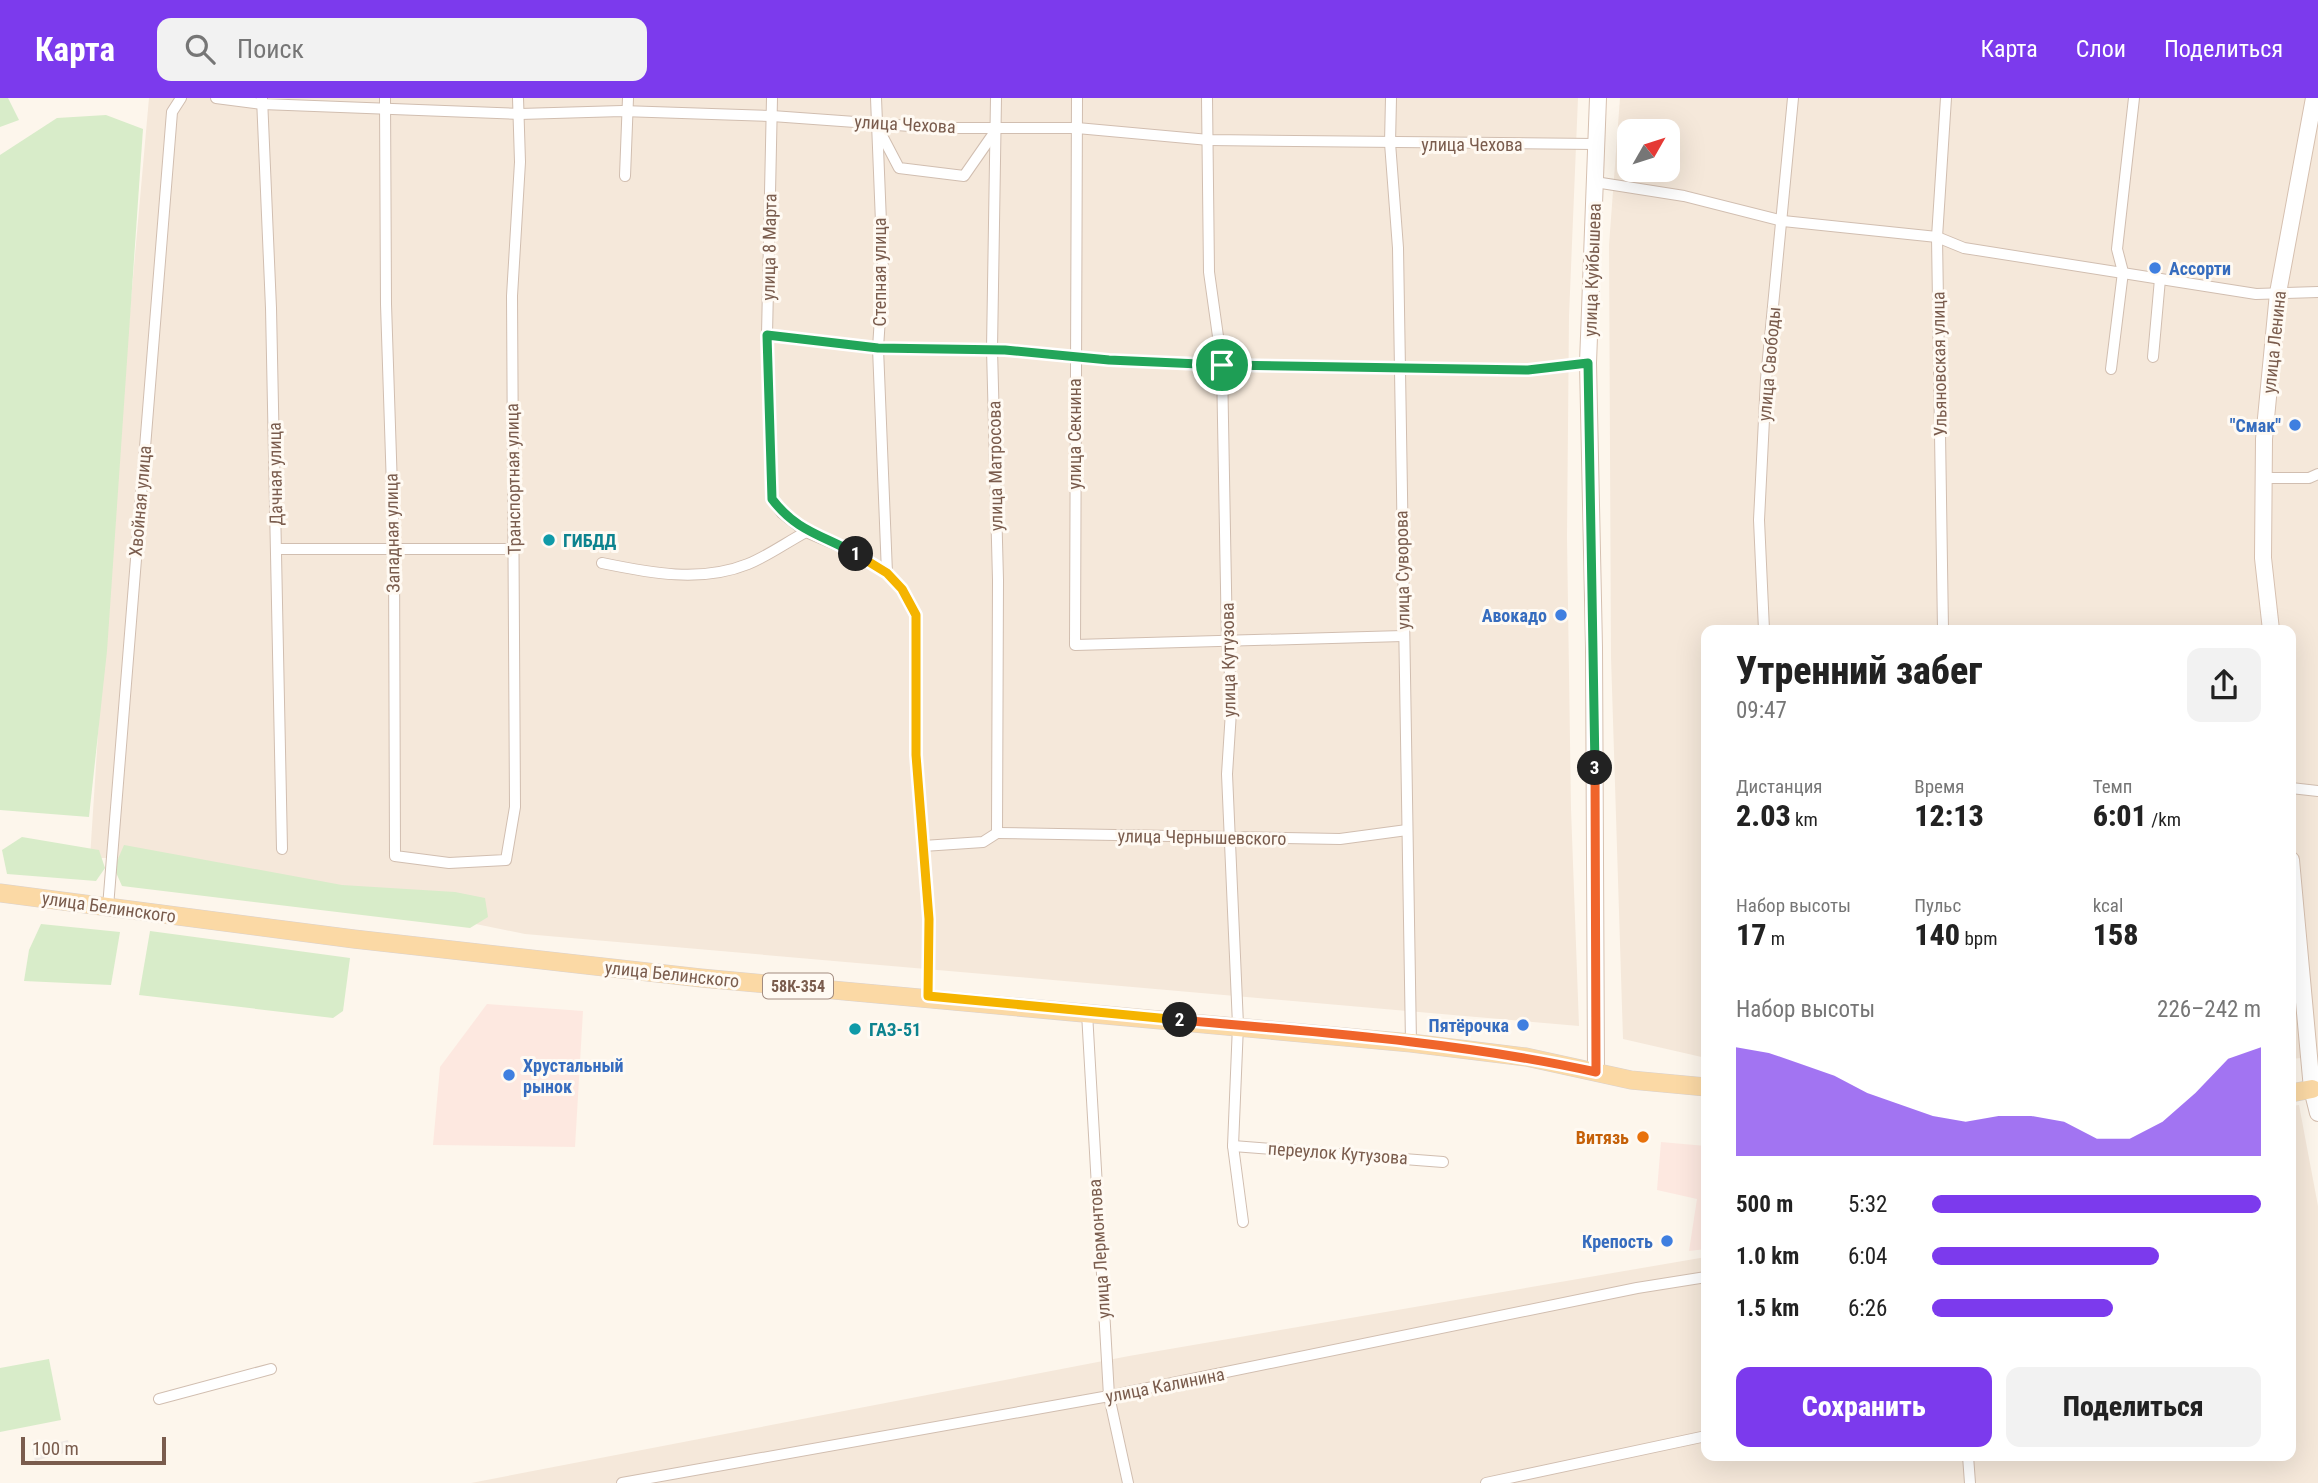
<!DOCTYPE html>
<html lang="ru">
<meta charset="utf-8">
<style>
:root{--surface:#fff;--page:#f2f2f2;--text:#222;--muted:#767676;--accent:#7c3aed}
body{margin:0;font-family:"Roboto Condensed",sans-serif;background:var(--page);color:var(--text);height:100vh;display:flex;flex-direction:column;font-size:26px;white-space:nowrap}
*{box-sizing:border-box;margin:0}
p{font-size:23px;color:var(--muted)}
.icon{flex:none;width:38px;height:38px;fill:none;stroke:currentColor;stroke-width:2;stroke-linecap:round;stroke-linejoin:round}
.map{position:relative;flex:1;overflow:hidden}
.details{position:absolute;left:1701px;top:527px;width:595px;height:836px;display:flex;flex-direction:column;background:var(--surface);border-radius:14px;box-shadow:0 7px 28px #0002}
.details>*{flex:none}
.needle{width:46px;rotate:51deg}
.fabs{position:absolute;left:1617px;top:21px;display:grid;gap:14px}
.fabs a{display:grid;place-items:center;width:63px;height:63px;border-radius:14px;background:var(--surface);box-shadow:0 7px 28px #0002;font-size:35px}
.scale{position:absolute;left:21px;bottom:18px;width:145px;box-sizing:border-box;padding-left:7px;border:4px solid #7a5c4d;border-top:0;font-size:19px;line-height:24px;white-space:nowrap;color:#7a5c4d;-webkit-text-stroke:5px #fffaf3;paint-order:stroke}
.pin{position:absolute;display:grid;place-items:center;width:60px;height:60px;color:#fff;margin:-30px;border:4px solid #fff;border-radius:50%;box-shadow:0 2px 7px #0007}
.km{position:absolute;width:35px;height:35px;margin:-18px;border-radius:50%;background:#222;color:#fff;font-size:19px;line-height:35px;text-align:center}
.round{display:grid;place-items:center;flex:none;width:74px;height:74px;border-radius:14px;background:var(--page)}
.headline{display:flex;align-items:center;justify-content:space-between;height:119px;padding:0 35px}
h1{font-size:38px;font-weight:800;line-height:52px}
.stats{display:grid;grid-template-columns:repeat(3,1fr);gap:10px;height:119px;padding:7px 35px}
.stats div{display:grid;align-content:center}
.stats b{font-size:30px;font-weight:800}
.stats small{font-size:19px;font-weight:400}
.stats p{font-size:19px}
.chart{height:196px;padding:14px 35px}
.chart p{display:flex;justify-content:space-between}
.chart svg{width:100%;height:126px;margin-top:7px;fill:var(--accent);opacity:.7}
.primary-button{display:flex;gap:14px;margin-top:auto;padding:14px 35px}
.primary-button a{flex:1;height:80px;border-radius:14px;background:var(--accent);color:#fff;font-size:28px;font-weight:800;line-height:80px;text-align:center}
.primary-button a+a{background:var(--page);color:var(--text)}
ul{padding:0 35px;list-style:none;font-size:23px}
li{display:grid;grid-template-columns:112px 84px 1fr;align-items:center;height:52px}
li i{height:18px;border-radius:9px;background:var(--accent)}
header{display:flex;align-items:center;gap:42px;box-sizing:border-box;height:98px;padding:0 35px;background:var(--accent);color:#fff}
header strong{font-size:33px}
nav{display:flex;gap:38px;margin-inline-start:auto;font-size:24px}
.search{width:490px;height:63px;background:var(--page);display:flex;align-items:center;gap:18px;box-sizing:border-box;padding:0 24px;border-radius:14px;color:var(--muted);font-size:26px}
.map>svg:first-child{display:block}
.residential{fill:#f5e8da;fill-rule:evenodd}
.commercial{fill:#fde8e0}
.industrial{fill:#efe9e4}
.green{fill:#d8ecc9}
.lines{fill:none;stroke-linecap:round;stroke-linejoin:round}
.minor-casing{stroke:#d1beb0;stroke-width:12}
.secondary-casing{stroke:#d6c0b0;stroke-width:18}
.primary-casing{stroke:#dad1cd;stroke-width:19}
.minor{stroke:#fff;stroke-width:10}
.secondary{stroke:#fff;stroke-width:16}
.primary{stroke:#fbd9a5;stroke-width:18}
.split-1-casing{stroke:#fff;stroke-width:14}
.split-2-casing{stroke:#fff;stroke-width:14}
.split-3-casing{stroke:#fff;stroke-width:14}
.split-4-casing{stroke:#fff;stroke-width:14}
.split-1{stroke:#22a559;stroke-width:9}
.split-2{stroke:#f5b400;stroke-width:9}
.split-3{stroke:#f0652b;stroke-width:9}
.split-4{stroke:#22a559;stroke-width:9}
.shop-dot{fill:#3f7fe0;stroke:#fffaf3;stroke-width:2.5}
.culture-dot{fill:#0f9aa8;stroke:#fffaf3;stroke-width:2.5}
.food-dot{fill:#e8710a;stroke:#fffaf3;stroke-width:2.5}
.labels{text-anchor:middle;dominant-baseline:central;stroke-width:6;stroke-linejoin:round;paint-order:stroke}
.shield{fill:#fffaf3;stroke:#a28b7f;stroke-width:2}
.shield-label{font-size:16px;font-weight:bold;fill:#7a5c4d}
.street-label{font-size:18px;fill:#7a5c4d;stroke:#fffaf3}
.shop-label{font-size:18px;font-weight:bold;fill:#366cbe;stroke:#fffaf3;text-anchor:end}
.culture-label{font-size:18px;font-weight:bold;fill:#0d838f;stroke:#fffaf3;text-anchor:start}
.food-label{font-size:18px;font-weight:bold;fill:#c56008;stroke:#fffaf3;text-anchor:end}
</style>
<header>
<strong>Карта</strong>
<div class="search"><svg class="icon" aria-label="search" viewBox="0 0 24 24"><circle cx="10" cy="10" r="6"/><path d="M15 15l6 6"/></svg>Поиск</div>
<nav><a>Карта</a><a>Слои</a><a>Поделиться</a></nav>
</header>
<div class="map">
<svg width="2318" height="1385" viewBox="0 0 2318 1385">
<rect width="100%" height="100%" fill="#fdf6ec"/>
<g class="residential">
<polygon points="149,0 1578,0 1569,218 1567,439 1571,711 1579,928 525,836 153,760 90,760 113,404"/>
<path d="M1620,0H2318V971L2301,960L2291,961V532H1706V960L1623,941L1611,559L1609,147ZM1629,33H1668V72H1629Z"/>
<polygon points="2299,1007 2318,1108 2318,1385 471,1385 1129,1258 1706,1159 1706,1358 2291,1358 2291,1008"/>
</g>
<g class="commercial">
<polygon points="487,906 583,913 575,1049 433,1047 440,969"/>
<polygon points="1661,1044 1706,1048 1706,1151 1689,1153 1697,1101 1657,1092"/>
</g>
<polygon class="industrial" points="68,1342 71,1353 35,1363 32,1351"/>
<g class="green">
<polygon points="0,0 8,0 19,22 0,29"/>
<polygon points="106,17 143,31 107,553 89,719 0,712 0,57 57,20"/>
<polygon points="22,739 99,752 105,770 96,783 7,776 2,752"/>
<polygon points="124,747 342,787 455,794 485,800 488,819 470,830 122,788 114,770"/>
<polygon points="41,826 120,834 111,887 24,883 29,852"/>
<polygon points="150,833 350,860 343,913 333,920 139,897"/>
<polygon points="49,1261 61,1322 0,1334 0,1270"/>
</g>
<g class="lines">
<g class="minor-casing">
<g id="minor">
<polyline points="216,0 262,6 520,16 622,13 772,18 938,30 1077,30 1209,42 1595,46"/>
<polyline points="262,0 271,210 282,751"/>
<polyline points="385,0 386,206 394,451 395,758 449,765 506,762 515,709 512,198 520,64 518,0"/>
<polyline points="772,0 767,237 772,401 782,415 806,434"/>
<polyline points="876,0 883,174 878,250 887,475"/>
<polyline points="996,0 992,251 998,482 997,735"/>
<polyline points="1077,0 1075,547 1403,538"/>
<polyline points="1207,0 1209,174 1222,267 1227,545 1232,598 1227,676 1238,927 1233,1048 1243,1124"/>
<polyline points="1391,0 1390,45 1398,150 1411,945"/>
<polyline points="877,28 899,70 964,78 996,32"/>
<polyline points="625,78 628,0"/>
<polyline points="1595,84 1684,98 1783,123 1937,139 1964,150 2256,196 2318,194"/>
<polyline points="767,237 878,250 1005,252 1109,262 1222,267 1528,272 1588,265"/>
<polyline points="2153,259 2160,181"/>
<polyline points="2111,271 2123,174 2117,151 2134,0"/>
<polyline points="2263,380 2309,380 2318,376"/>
<polyline points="276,451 513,451"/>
<path d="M602,465C650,475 701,485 748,466C768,458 787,444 806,434L846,451L887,475L902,491L916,517V657L929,821L928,898"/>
<polyline points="1764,532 1759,422 1766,281 1793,0"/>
<polyline points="1943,532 1937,139 1946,0"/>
<polyline points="2291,690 2318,693"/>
<polyline points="997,735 1340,741 1407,732"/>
<polyline points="923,748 983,744 997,735"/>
<polyline points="108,809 172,14 181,0"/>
<polyline points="1087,915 1109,1298 1128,1385"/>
<polyline points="1233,1048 1443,1064"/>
<polyline points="159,1301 271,1271"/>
<polyline points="1968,1358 1970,1385"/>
<polyline points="622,1385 1109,1298 1637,1190 1706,1179"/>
<polyline points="1486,1385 1706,1338"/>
</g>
</g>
<g class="secondary-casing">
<g id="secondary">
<polyline points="2271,532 2263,460 2264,341 2278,195 2314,0"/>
<polyline points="2291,762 2312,991 2318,1015"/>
<polyline points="1596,974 1594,549 1588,265 1598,0"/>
</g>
</g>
<g class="primary-casing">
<g id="primary">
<polyline points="0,795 354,841 701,880 1411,945 1526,959 1631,982 1706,989"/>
<polyline points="2291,995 2312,991"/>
</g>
</g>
<use href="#minor" class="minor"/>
<use href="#secondary" class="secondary"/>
<use href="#primary" class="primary"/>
</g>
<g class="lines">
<g class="split-1-casing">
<path id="split-1" d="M856,456C823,437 797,434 772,401L767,237L878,250L1005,252L1109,262L1222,267"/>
</g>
<g class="split-2-casing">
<polyline id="split-2" points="856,456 887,475 902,491 916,517 916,657 929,821 928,898 1180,922"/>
</g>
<g class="split-3-casing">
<path id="split-3" d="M1180,922C1318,934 1460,944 1596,974L1595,670"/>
</g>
<g class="split-4-casing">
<polyline id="split-4" points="1222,267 1528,272 1588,265 1595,670"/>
</g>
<use href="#split-1" class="split-1"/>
<use href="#split-2" class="split-2"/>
<use href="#split-3" class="split-3"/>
<use href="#split-4" class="split-4"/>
</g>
<g class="shop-dot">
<circle cx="2155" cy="170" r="7"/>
<circle cx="2295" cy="327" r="7"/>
<circle cx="1561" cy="517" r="7"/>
<circle cx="1523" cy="927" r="7"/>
<circle cx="509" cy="977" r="7"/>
<circle cx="1667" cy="1143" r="7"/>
</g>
<g class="culture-dot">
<circle cx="549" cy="442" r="7"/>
<circle cx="855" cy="931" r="7"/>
</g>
<circle class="food-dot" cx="1643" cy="1039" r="7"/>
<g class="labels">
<rect class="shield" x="763" y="875.5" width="70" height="25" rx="5"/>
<g class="shield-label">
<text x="798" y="888">58К-354</text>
</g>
<g class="street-label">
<text transform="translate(905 26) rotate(3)">улица Чехова</text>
<text x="1472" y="46">улица Чехова</text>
<text transform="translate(769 149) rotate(-89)">улица 8 Марта</text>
<text transform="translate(1592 172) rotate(-88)">улица Куйбышева</text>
<text transform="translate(879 174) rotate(-90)">Степная улица</text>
<text transform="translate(2274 244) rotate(-84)">улица Ленина</text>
<text transform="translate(1769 266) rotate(-85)">улица Свободы</text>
<text transform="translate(1939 266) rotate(-91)">Ульяновская улица</text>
<text transform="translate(1074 336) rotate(-90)">улица Секнина</text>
<text transform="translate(995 368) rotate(-91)">улица Матросова</text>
<text transform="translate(275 376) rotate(-91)">Дачная улица</text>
<text transform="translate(513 381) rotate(-91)">Транспортная улица</text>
<text transform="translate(140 403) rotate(-85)">Хвойная улица</text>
<text transform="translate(392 435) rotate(-91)">Западная улица</text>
<text transform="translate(1402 472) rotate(-91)">улица Суворова</text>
<text transform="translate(1228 562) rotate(-91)">улица Кутузова</text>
<text transform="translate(1202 739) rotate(1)">улица Чернышевского</text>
<text transform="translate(109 809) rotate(8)">улица Белинского</text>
<text transform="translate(672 876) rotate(6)">улица Белинского</text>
<text transform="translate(1338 1055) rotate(4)">переулок Кутузова</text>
<text transform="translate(1099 1151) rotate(-94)">улица Лермонтова</text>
<text transform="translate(1165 1287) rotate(-11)">улица Калинина</text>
</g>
<g class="shop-label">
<text x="2169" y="170" text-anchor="start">Ассорти</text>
<text x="2281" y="327">"Смак"</text>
<text x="1547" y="517">Авокадо</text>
<text x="1509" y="927">Пятёрочка</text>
<text x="523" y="967" text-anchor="start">Хрустальный<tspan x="523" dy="21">рынок</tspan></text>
<text x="1653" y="1143">Крепость</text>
</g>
<g class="culture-label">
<text x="563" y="442">ГИБДД</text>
<text x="869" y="931">ГАЗ-51</text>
</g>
<g class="food-label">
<text x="1629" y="1039">Витязь</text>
</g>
</g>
</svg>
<div class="fabs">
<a><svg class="needle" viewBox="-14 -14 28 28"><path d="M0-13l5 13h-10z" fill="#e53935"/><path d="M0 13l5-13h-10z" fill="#767676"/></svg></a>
</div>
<div class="scale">100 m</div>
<div class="pin" style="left:1222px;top:267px;background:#1e9e55"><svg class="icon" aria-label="arrive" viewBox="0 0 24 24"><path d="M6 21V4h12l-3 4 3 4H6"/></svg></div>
<b class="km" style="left:856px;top:456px">1</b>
<b class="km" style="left:1180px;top:922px">2</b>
<b class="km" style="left:1595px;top:670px">3</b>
<section class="details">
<div class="headline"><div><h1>Утренний забег</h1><p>09:47</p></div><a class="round"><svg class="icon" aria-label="share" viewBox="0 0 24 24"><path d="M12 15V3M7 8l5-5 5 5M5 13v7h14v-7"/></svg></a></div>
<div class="stats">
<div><p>Дистанция</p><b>2.03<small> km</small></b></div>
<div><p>Время</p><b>12:13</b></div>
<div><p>Темп</p><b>6:01<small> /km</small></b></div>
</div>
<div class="stats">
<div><p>Набор высоты</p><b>17<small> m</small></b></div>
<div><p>Пульс</p><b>140<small> bpm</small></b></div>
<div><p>kcal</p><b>158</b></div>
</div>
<div class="chart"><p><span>Набор высоты</span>226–242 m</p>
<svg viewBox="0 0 160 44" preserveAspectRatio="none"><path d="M0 44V6L10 8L20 12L30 16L40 22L50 26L60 30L70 32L80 30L90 30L100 32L110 38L120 38L130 32L140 22L150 10L160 6V44z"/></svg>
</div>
<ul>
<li><b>500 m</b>5:32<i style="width:100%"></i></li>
<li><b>1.0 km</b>6:04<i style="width:69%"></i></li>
<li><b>1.5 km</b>6:26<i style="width:55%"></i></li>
</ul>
<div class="primary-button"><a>Сохранить</a><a>Поделиться</a></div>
</section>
</div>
